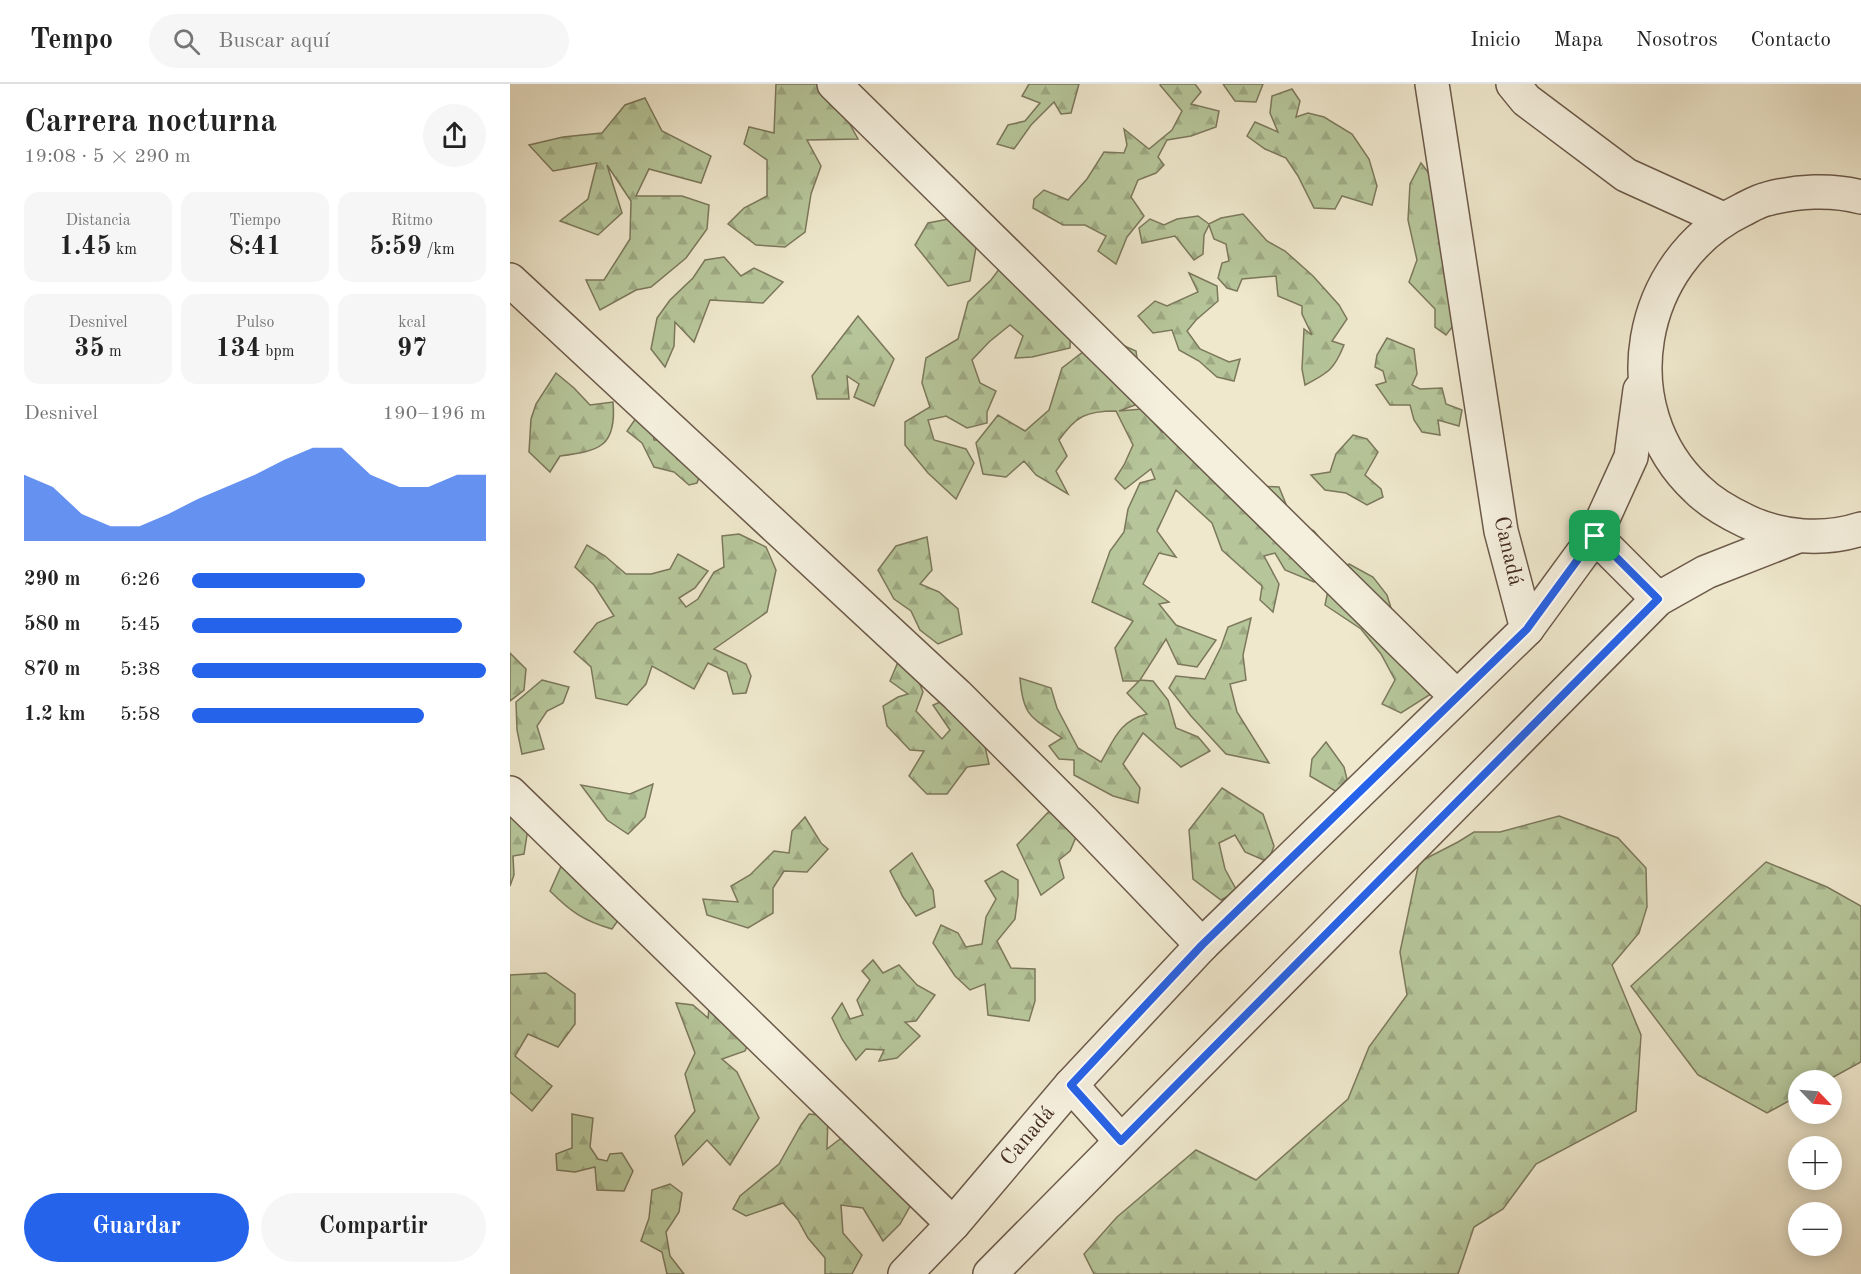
<!DOCTYPE html>
<html lang="es">
<meta charset="utf-8">
<style>
:root{--surface:#fff;--page:#f6f6f6;--text:#222;--muted:#767676;--line:#e0e0e0;--accent:#2563eb}
body{margin:0;font-family:"Old Standard TT",serif;background:var(--page);color:var(--text);height:100vh;display:flex;flex-direction:column;font-size:22px;white-space:nowrap}
*{box-sizing:border-box;margin:0}
p{font-size:20px;color:var(--muted)}
.icon{flex:none;width:33px;height:33px;fill:none;stroke:currentColor;stroke-width:2;stroke-linecap:round;stroke-linejoin:round}
.map{position:relative;flex:1;overflow:hidden}
.details{display:flex;flex-direction:column;background:var(--surface);width:510px}
.details>*{flex:none}
.needle{width:39px;rotate:115deg}
.buttons{position:absolute;left:1278px;top:986px;display:grid;gap:12px}
.buttons a{display:grid;place-items:center;width:54px;height:54px;border-radius:50%;background:var(--surface);box-shadow:0 3px 15px #0003;font-size:30px}
.pin{position:absolute;display:grid;place-items:center;width:51px;height:51px;color:#fff;margin:-26px;border-radius:12px;box-shadow:0 3px 9px #0006}
.round{display:grid;place-items:center;flex:none;width:63px;height:63px;border-radius:32px;background:var(--page)}
.headline{display:flex;align-items:center;justify-content:space-between;height:102px;padding:0 24px}
h1{font-size:33px;font-weight:600;line-height:45px}
.figures{display:grid;grid-template-columns:repeat(3,1fr);gap:9px;height:102px;padding:6px 24px}
.figures div{display:grid;align-content:center;border-radius:15px;background:var(--page);text-align:center}
.figures b{font-size:26px;font-weight:600}
.figures small{font-size:16px;font-weight:400}
.figures p{font-size:16px}
.chart{height:168px;padding:12px 24px}
.chart p{display:flex;justify-content:space-between}
.chart svg{width:100%;height:108px;margin-top:6px;fill:var(--accent);opacity:.7}
.cta{display:flex;gap:12px;margin-top:auto;padding:12px 24px}
.cta a{flex:1;height:69px;border-radius:36px;background:var(--accent);color:#fff;font-size:24px;font-weight:600;line-height:69px;text-align:center}
.cta a+a{background:var(--page);color:var(--text)}
ul{padding:0 24px;list-style:none;font-size:20px}
li{display:grid;grid-template-columns:96px 72px 1fr;align-items:center;height:45px}
li i{height:15px;border-radius:8px;background:var(--accent)}
header{display:flex;align-items:center;gap:36px;box-sizing:border-box;height:84px;padding:0 30px;background:var(--surface);border-bottom:2px solid var(--line)}
header strong{font-size:28px}
nav{display:flex;gap:33px;margin-inline-start:auto;font-size:21px}
.search{width:420px;height:54px;background:var(--page);display:flex;align-items:center;gap:15px;box-sizing:border-box;padding:0 21px;border-radius:33px;color:var(--muted);font-size:22px}
main{display:flex;flex:1;min-height:0}
.map>svg:first-child{display:block}
.forest{fill:url(#forest-firs);stroke:#7c785c;stroke-width:1.5}
.lines{fill:none;stroke-linecap:round;stroke-linejoin:round}
.minor-casing{stroke:#6c5a4a;stroke-width:36}
.minor{stroke:#f5f0de;stroke-width:33}
.route-casing{stroke:#fff;stroke-width:12}
.route{stroke:#2563eb;stroke-width:8}
.labels{text-anchor:middle;dominant-baseline:central;stroke-width:4.5;stroke-linejoin:round;paint-order:stroke}
.street-label{font-size:22px;fill:#412a1f;stroke:#f5f0de}
</style>
<header>
<strong>Tempo</strong>
<div class="search"><svg class="icon" aria-label="search" viewBox="0 0 24 24"><circle cx="10" cy="10" r="6"/><path d="M15 15l6 6"/></svg>Buscar aquí</div>
<nav><a>Inicio</a><a>Mapa</a><a>Nosotros</a><a>Contacto</a></nav>
</header>
<main>
<section class="details">
<div class="headline"><div><h1>Carrera nocturna</h1><p>19:08 · 5 × 290 m</p></div><a class="round"><svg class="icon" aria-label="share" viewBox="0 0 24 24"><path d="M12 15V3M7 8l5-5 5 5M5 13v7h14v-7"/></svg></a></div>
<div class="figures">
<div><p>Distancia</p><b>1.45<small> km</small></b></div>
<div><p>Tiempo</p><b>8:41</b></div>
<div><p>Ritmo</p><b>5:59<small> /km</small></b></div>
</div>
<div class="figures">
<div><p>Desnivel</p><b>35<small> m</small></b></div>
<div><p>Pulso</p><b>134<small> bpm</small></b></div>
<div><p>kcal</p><b>97</b></div>
</div>
<div class="chart"><p><span>Desnivel</span>190–196 m</p>
<svg viewBox="0 0 160 44" preserveAspectRatio="none"><path d="M0 44V17L10 22L20 33L30 38L40 38L50 33L60 27L70 22L80 17L90 11L100 6L110 6L120 17L130 22L140 22L150 17L160 17V44z"/></svg>
</div>
<ul>
<li><b>290 m</b>6:26<i style="width:59%"></i></li>
<li><b>580 m</b>5:45<i style="width:92%"></i></li>
<li><b>870 m</b>5:38<i style="width:100%"></i></li>
<li><b>1.2 km</b>5:58<i style="width:79%"></i></li>
</ul>
<div class="cta"><a>Guardar</a><a>Compartir</a></div>
</section>
<div class="map">
<svg width="1351" height="1190" viewBox="0 0 1351 1190">
<defs>
<pattern id="forest-firs" width="22" height="20" patternUnits="userSpaceOnUse" patternTransform="scale(1.5)"><rect width="22" height="20" fill="#b6c69a"/><path d="M5 1l3.5 6h-7zM16 11l3.5 6h-7z" fill="#9eaa84"/></pattern>
</defs>
<rect width="100%" height="100%" fill="#efe8cd"/>
<filter id="stains"><feTurbulence type="fractalNoise" baseFrequency=".00333" numOctaves="4"/><feColorMatrix values="0 0 0 0 .2 0 0 0 0 .09 0 0 0 0 .02 0 0 0 .5 -.17"/></filter>
<radialGradient id="worn" r=".72"><stop offset=".6" stop-color="#630" stop-opacity="0"/><stop offset="1" stop-color="#630" stop-opacity=".3"/></radialGradient>
<g class="forest">
<polygon points="266,0 318,0 348,55 297,56 311,82 301,110 295,148 275,163 246,161 218,140 234,124 257,112 257,76 234,60 239,43 264,49"/>
<polygon points="519,0 569,0 561,29 551,30 544,18 521,41 504,65 487,60 498,41 515,37 530,19 512,12"/>
<polygon points="651,0 685,0 691,8 681,20 709,27 706,43 681,52 657,56 648,73 654,81 646,89 628,96 621,113 634,132 617,153 606,180 588,167 596,152 575,141 553,141 523,124 524,115 534,106 558,116 577,95 594,68 614,69 617,61 614,45 639,65 662,46 672,27 650,1"/>
<polygon points="713,0 753,0 746,18 725,17"/>
<polygon points="782,5 790,17 786,33 798,29 814,33 842,50 859,75 867,102 862,121 832,112 825,125 804,124 788,92 776,74 755,65 737,52 745,38 768,48 760,29 762,12"/>
<polygon points="135,14 152,47 201,72 191,99 139,85 126,112 172,112 199,121 197,145 176,174 141,203 126,206 90,226 76,196 94,196 120,155 121,117 97,81 112,129 88,151 50,137 78,115 87,79 43,87 19,61 53,53 92,49 115,21"/>
<polygon points="911,79 924,96 955,226 936,251 925,243 925,225 899,198 907,176 898,136 900,100"/>
<path d="M733,130L757,157L775,167L803,192L829,221L837,235L822,257L834,261C824,286 818,289 795,301L792,285L794,245L802,251L792,230V222L768,212L766,192L732,195L727,207L717,204L708,194L712,179L719,177L716,160L704,155L699,141L694,151L693,170L684,176L665,152L632,159L629,144L640,135L654,141L667,135L688,132L699,140L711,134Z"/>
<polygon points="444,134 467,158 460,197 438,202 405,161 418,139"/>
<polygon points="214,173 231,192 244,184 273,198 253,219 200,216 184,258 165,238 164,262 155,283 141,265 147,234 160,216 183,194 195,176"/>
<polygon points="493,180 561,228 560,264 522,273 505,274 513,252 500,241 479,258 462,276 470,299 486,307 477,328 477,339 457,344 436,332 418,336 424,356 456,365 464,379 446,415 418,389 395,361 395,338 420,323 412,299 416,274 448,255 458,218 481,196"/>
<polygon points="679,189 707,202 708,217 686,236 677,247 690,265 719,278 730,275 724,297 707,293 689,277 669,266 662,246 643,249 628,232 645,217 657,222 688,208"/>
<polygon points="348,232 384,275 364,322 344,313 349,300 337,292 339,315 307,315 302,292"/>
<polygon points="877,254 904,265 907,290 902,301 910,305 932,304 936,320 952,326 949,342 928,336 930,351 912,348 904,336 900,321 880,321 866,301 876,298 873,287 865,283 867,271"/>
<path d="M601,256L626,267L633,318L609,327L632,325L652,348L657,326L747,402L769,403L782,435L804,447L812,457L804,498L775,486L765,469L754,472L769,500L763,528L750,516L752,502L712,466L702,439L666,406L647,447L666,473L649,469L633,500L659,518L649,520L666,541L706,556L687,583L668,580L656,555L630,596L643,597L658,616L666,644L688,653L700,667L671,683L633,649L613,680L630,704L628,719L603,712L564,691V676L549,675L539,662L552,654C521,633 513,633 510,594L541,604L547,624L568,664L591,678C604,656 609,637 637,630L617,609L629,597H613L605,564L623,537L582,518L600,467L614,448L618,425L630,399L645,395L641,385L615,405L605,395L614,381L623,361L606,327C576,327 566,332 549,356L557,372L546,387L558,410L526,391L514,377L496,393L473,390L466,359L488,331L515,347L539,326L552,284L573,268Z"/>
<path d="M46,289L64,304L80,321L103,318C107,363 89,367 50,372L40,388L19,368L21,335L26,320Z"/>
<polygon points="133,324 141,338 144,356 159,356 167,375 186,380 192,385 187,399 179,401 164,388 144,383 132,359 117,347"/>
<polygon points="843,351 857,355 868,368 855,391 871,405 873,413 857,421 836,409 815,406 801,391 820,388 826,370"/>
<polygon points="229,450 256,463 266,486 257,528 204,565 236,580 241,592 236,609 223,610 217,588 198,579 184,605 142,582 136,600 117,621 86,614 81,583 64,568 87,539 104,532 84,501 65,483 77,461 95,472 116,490 141,490 160,485 168,470 198,487 185,504 169,514 176,523 188,515 204,488 214,483 212,452"/>
<polygon points="417,453 422,486 410,500 429,508 448,525 452,550 428,560 410,546 401,527 384,515 368,486 386,462"/>
<polygon points="839,480 863,493 877,511 890,553 924,608 891,629 872,620 885,596 871,570 851,545 815,521 822,487"/>
<polygon points="741,534 733,571 736,596 720,600 727,628 759,679 716,670 681,632 659,604 666,592 695,595 711,563 718,543"/>
<polygon points="0,569 16,585 14,606 0,617"/>
<polygon points="388,578 403,583 413,608 406,627 432,655 440,646 423,621 447,611 468,632 479,680 457,683 437,710 417,710 399,692 414,667 400,666 377,642 373,622 388,613 398,610 380,597"/>
<polygon points="32,596 59,603 53,619 37,627 27,642 34,665 12,670 7,646 6,618"/>
<polygon points="816,658 834,683 837,695 827,708 800,692 802,675"/>
<polygon points="143,700 135,733 118,750 97,736 71,701 120,710"/>
<polygon points="712,704 753,730 764,762 758,778 735,768 725,751 709,759 715,785 727,807 711,816 683,795 679,746"/>
<polygon points="0,714 21,725 14,770 3,772 4,791 0,802"/>
<polygon points="547,719 573,737 560,767 549,776 554,794 531,811 507,761"/>
<polygon points="1049,732 1108,754 1136,784 1137,823 1129,849 1102,881 1131,951 1126,1027 1026,1080 993,1125 964,1143 948,1190 584,1190 574,1170 607,1133 686,1066 746,1096 838,1015 859,963 897,911 890,868 909,778 948,758 964,748 990,748"/>
<polygon points="295,733 311,759 318,765 297,788 274,787 263,804 263,829 238,844 197,831 193,815 228,818 221,802 240,791 264,767 279,769 282,747"/>
<polygon points="402,769 423,806 425,823 406,832 393,813 380,787"/>
<polygon points="1256,778 1317,803 1351,822 1351,978 1318,996 1288,996 1288,1012 1257,1029 1188,991 1121,902"/>
<path d="M52,780L109,835L102,845C74,837 61,828 40,807Z"/>
<polygon points="492,787 508,796 508,811 505,835 487,857 501,884 525,885 525,917 519,937 478,931 475,900 460,906 445,892 423,859 431,841 448,849 456,863 472,860 476,833 486,815 475,797"/>
<polygon points="363,876 373,889 389,881 407,901 425,911 406,937 395,938 410,952 387,974 369,977 374,966 356,965 346,976 332,955 322,934 332,919 340,935 353,931 347,916 360,896 352,887"/>
<polygon points="36,889 65,910 65,940 48,963 18,950 5,972 42,1002 22,1027 0,1008 0,891"/>
<polygon points="201,905 243,948 235,967 212,975 227,988 249,1034 220,1081 197,1056 173,1081 165,1052 185,1027 175,990 185,969 166,919 183,921 198,934"/>
<polygon points="62,1030 83,1034 80,1063 88,1075 97,1077 100,1070 112,1069 123,1087 114,1107 87,1106 85,1083 65,1088 47,1086 46,1070 62,1064"/>
<polygon points="299,1030 318,1032 317,1065 330,1055 351,1056 403,1117 390,1140 373,1157 353,1124 331,1121 333,1149 352,1171 342,1190 315,1190 315,1174 298,1154 288,1136 273,1119 236,1132 223,1125 230,1112 269,1080 291,1041"/>
<polygon points="160,1100 172,1109 169,1128 156,1148 160,1172 174,1190 157,1190 152,1168 131,1157 139,1134 142,1106"/>
</g>
<g class="lines">
<g class="minor-casing">
<g id="minor">
<polyline points="324,0 946,612"/>
<polyline points="1003,0 1016,16 1116,91 1213,135"/>
<path d="M1351,113C1322,105 1286,107 1257,115C1248,117 1240,122 1232,126C1127,177 1100,324 1187,405C1201,419 1219,429 1236,437C1271,454 1314,457 1351,445"/>
<polyline points="0,196 447,611 573,737 692,861"/>
<polyline points="1085,452 1148,515"/>
<polyline points="1017,545 1085,452 1121,373 1130,306"/>
<polyline points="0,709 443,1140"/>
<polyline points="561,1001 611,1057"/>
<polyline points="395,1190 443,1140 561,1001 692,861 1017,545 991,447 922,0"/>
<polyline points="480,1190 1148,515 1196,488 1288,452"/>
</g>
</g>
<use href="#minor" class="minor"/>
</g>
<g class="lines">
<g class="route-casing">
<polygon id="route" points="1085,452 1148,515 611,1057 561,1001 692,861 1017,545"/>
</g>
<use href="#route" class="route"/>
</g>
<g class="labels">
<g class="street-label">
<text transform="translate(998 467) rotate(77)">Canadá</text>
<text transform="translate(518 1052) rotate(-50)">Canadá</text>
</g>
</g>
<rect width="100%" height="100%" filter="url(#stains)"/>
<rect width="100%" height="100%" fill="url(#worn)"/>
</svg>
<div class="buttons">
<a><svg class="needle" viewBox="-14 -14 28 28"><path d="M0-13l5 13h-10z" fill="#e53935"/><path d="M0 13l5-13h-10z" fill="#767676"/></svg></a>
<a>+</a>
<a>−</a>
</div>
<div class="pin" style="left:1085px;top:452px;background:#1e9e55"><svg class="icon" aria-label="arrive" viewBox="0 0 24 24"><path d="M6 21V4h12l-3 4 3 4H6"/></svg></div>
</div>
</main>
